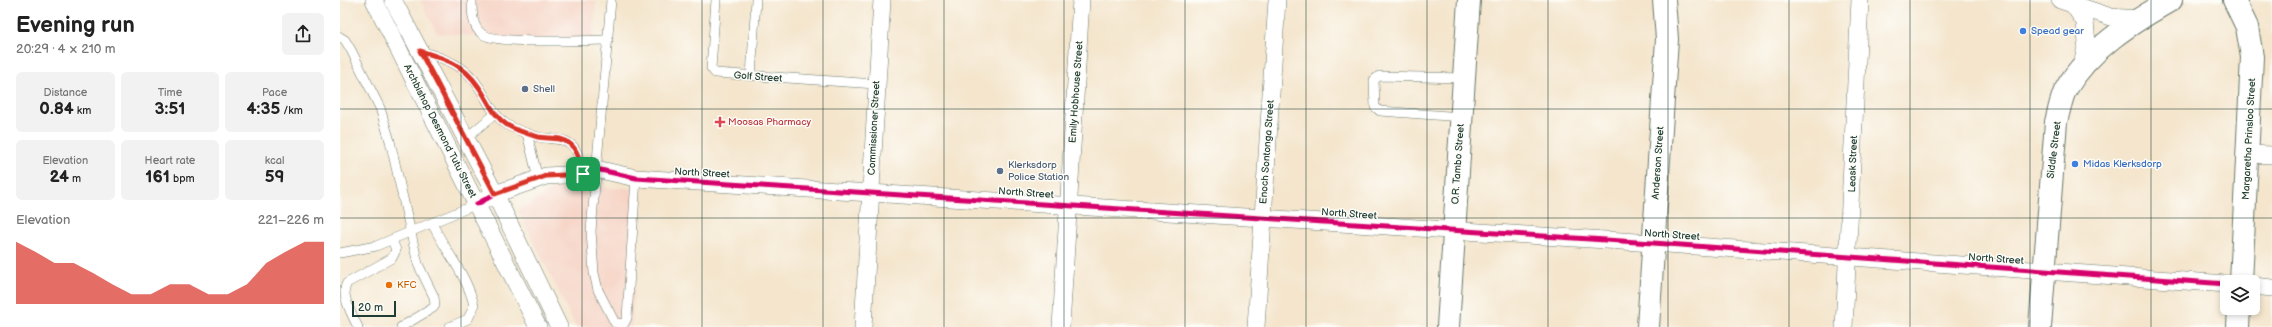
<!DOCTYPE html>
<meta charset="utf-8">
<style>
:root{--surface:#fff;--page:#f2f2f2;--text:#222;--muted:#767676;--accent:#d93025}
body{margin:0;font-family:"Balsamiq Sans",sans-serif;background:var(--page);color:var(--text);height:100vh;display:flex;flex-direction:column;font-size:15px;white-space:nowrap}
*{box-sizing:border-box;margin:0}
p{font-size:13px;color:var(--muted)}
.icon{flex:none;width:22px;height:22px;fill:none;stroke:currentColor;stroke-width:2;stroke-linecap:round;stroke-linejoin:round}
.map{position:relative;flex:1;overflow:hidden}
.drawer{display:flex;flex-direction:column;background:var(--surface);width:340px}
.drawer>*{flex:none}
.tools{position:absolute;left:1880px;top:275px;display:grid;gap:8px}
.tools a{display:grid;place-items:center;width:40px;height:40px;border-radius:6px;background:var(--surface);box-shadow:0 2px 6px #0003;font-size:20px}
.scale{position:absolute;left:12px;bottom:10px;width:44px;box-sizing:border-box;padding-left:4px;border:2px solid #1f3d34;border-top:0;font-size:11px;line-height:14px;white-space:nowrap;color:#1f3d34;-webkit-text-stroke:3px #fdfcf7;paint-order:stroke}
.pin{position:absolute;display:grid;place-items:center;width:34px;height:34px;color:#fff;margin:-17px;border-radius:8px;box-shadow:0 2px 6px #0006}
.round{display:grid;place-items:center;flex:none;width:42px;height:42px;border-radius:6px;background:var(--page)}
.summary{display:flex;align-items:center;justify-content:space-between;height:68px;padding:0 16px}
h1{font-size:22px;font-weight:700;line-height:30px}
.figures{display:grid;grid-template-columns:repeat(3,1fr);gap:6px;height:68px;padding:4px 16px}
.figures div{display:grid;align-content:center;border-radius:6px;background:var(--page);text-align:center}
.figures b{font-size:17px;font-weight:700}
.figures small{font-size:11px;font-weight:400}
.figures p{font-size:11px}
.chart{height:112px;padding:8px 16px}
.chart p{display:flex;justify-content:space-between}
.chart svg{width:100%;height:72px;margin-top:4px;fill:var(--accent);opacity:.7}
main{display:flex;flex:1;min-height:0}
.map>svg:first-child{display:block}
.built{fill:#f6d2c3}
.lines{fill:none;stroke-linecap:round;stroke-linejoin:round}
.lane-casing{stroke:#6a7869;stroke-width:10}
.street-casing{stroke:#6a7869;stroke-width:18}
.secondary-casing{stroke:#6a7869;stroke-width:24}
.primary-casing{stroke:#6a7869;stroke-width:24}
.lane{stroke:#fff;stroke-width:9}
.street{stroke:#fff;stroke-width:17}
.secondary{stroke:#fff;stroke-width:22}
.primary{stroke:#fff;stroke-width:22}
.cycleway-casing{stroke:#fdfcf7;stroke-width:8}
.cycleway{stroke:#d6006c;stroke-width:5}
.route-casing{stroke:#fff;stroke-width:8}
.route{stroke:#d93025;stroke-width:5}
.grid{fill:none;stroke:#1f3d34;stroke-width:1;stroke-opacity:0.55}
.shop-dot{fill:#3f7fe0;stroke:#fdfcf7;stroke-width:1.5}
.service-dot{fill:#5c6f8a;stroke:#fdfcf7;stroke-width:1.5}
.health-dot{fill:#e0444e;stroke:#fdfcf7;stroke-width:1.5}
.food-dot{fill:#e8710a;stroke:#fdfcf7;stroke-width:1.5}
.labels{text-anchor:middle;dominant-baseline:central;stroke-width:3;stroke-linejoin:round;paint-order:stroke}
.shop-label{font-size:10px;fill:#366cbe;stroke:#fdfcf7;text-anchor:start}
.street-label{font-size:10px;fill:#1f3d34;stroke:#fdfcf7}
.service-label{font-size:10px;fill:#4e5e75;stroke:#fdfcf7;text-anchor:start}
.health-label{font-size:10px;fill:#be3a42;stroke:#fdfcf7;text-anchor:start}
.food-label{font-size:10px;fill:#c56008;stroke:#fdfcf7;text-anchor:start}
</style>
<main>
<section class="drawer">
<div class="summary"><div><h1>Evening run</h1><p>20:29 · 4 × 210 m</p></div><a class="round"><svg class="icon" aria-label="share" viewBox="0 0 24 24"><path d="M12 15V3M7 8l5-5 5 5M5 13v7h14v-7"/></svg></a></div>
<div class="figures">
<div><p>Distance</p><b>0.84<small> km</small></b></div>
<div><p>Time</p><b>3:51</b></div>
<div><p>Pace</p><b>4:35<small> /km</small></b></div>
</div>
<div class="figures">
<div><p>Elevation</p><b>24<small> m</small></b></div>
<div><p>Heart rate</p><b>161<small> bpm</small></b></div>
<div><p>kcal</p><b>59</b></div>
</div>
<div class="chart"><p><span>Elevation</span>221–226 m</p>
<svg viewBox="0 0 160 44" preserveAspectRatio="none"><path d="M0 44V6L10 12L20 19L30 19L40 25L50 32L60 38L70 38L80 32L90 32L100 38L110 38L120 32L130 19L140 12L150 6L160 6V44z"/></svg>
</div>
</section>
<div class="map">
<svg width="1932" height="327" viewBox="0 0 1932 327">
<rect width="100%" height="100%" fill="#fdfcf7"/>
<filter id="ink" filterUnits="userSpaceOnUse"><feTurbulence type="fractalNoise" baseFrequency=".025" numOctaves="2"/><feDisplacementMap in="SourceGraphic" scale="8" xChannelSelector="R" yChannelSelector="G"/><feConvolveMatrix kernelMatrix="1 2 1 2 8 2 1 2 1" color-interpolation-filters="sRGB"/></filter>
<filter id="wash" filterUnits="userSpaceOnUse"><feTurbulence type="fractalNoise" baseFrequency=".012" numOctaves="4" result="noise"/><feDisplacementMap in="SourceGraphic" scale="16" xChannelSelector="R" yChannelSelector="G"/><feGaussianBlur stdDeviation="0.9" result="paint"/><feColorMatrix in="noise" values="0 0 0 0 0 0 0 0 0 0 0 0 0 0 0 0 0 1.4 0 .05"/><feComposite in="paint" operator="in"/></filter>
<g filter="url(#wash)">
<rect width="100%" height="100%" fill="#f4e5cc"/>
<g class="built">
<polygon points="80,0 256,0 252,45 97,33"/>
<polygon points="218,186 301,189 292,327 236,327 178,210"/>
</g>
</g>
<g filter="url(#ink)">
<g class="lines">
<g class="lane-casing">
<g id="lane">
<path d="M132,0C132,12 132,27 142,34C157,45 246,40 268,40"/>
<polyline points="271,0 251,231 254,273 258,290 275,323 284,324 287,318 296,178"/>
<polyline points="376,0 371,68 375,73 536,84"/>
<polyline points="0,37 5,40 11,50 40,108 50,141 78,264 94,297 95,305 93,308 61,327"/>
<path d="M81,51C105,59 126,65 139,87C148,101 153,115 166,124C175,130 188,134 198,137C211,140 229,136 236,151C240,158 241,167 243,174"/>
<polyline points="411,76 416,0"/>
<polyline points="1122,117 1040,111 1035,107 1034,80 1039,76 1124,78"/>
<polyline points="187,133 198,179"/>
<polyline points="126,138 155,114"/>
<path d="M92,223C105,251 128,276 134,306L128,319L109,327"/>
<polyline points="0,253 36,246 137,204"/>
<path d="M18,327C12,315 0,294 7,283L52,258L56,250L52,240"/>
</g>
</g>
<g class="street-casing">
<g id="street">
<polyline points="34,0 198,327"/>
<polyline points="53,0 155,194 219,327"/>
<polyline points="1720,0 1771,17 1798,19"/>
<polyline points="1734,6 1745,22 1747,43 1741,68"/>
<polyline points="1909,154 1932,155"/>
<polyline points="137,204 155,194 206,176 243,174 256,169 296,178 1313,243 1887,284"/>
<polyline points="1913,286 1932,288"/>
<polyline points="523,327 542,0"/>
<polyline points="721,327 741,0"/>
<polyline points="916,327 937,0"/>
<polyline points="1504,327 1520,0"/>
</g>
</g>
<g class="secondary-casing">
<g id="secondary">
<polyline points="1894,0 1907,27 1912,57 1901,282"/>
<path d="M1700,327L1716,122C1719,111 1721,98 1726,89C1750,48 1791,23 1831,0"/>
<polyline points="1898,327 1899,308"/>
</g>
</g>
<g class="primary-casing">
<g id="primary">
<polyline points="1108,327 1129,0"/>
<polyline points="1308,327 1327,39 1324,0"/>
</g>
</g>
<use href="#lane" class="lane"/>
<use href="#street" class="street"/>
<use href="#secondary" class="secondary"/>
<use href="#primary" class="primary"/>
<g class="cycleway-casing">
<polyline id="cycleway" points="137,204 155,194 206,176 243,174 256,169 296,178 1313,243 1887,284"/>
</g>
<use href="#cycleway" class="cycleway"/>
</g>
</g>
<g class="lines" filter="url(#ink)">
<g class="route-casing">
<path id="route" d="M80,51C105,59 122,63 138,86C148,99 152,115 167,125C175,130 188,134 198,137C209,139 221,136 230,144C239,151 240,164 243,174L206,176L155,194Z"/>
</g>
<use href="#route" class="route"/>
</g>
<path class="grid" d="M121,0V327M242,0V327M362,0V327M483,0V327M604,0V327M724,0V327M845,0V327M966,0V327M1087,0V327M1208,0V327M1328,0V327M1449,0V327M1570,0V327M1690,0V327M1811,0V327M0,109H1932M0,218H1932"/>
<g class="shop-dot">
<circle cx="1683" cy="31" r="4"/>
<circle cx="1735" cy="164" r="4"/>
</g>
<g class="service-dot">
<circle cx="185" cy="89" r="4"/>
<circle cx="660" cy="171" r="4"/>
</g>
<path class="health-dot" d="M378 116h4v4h4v4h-4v4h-4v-4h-4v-4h4z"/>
<circle class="food-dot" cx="49" cy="285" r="4"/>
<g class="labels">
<g class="shop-label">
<text x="1691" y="31">Spead gear</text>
<text x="1743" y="164">Midas Klerksdorp</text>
</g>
<g class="street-label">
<text transform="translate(418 77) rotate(4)">Golf Street</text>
<text transform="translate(736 92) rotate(-86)">Emily Hobhouse Street</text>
<text transform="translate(534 128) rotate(-87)">Commissioner Street</text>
<text transform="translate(100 131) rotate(63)">Archbishop Desmond Tutu Street</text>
<text transform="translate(1909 139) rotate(-87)">Margaretha Prinsloo Street</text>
<text transform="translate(1714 150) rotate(-83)">Siddle Street</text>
<text transform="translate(927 152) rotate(-86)">Enoch Sontonga Street</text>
<text transform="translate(1318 163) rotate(-86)">Anderson Street</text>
<text transform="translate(1118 164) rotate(-86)">O.R. Tambo Street</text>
<text transform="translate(1513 164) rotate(-88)">Leask Street</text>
<text transform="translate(362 173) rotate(3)">North Street</text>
<text transform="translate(686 193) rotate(4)">North Street</text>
<text transform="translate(1009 214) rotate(4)">North Street</text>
<text transform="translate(1332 235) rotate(4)">North Street</text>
<text transform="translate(1656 259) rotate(4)">North Street</text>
</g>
<g class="service-label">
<text x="193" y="89">Shell</text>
<text x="668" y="165">Klerksdorp<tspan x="668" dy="12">Police Station</tspan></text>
</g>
<g class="health-label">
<text x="388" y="122">Moosas Pharmacy</text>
</g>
<g class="food-label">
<text x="57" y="285">KFC</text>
</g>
</g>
</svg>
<div class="tools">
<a><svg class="icon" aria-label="layers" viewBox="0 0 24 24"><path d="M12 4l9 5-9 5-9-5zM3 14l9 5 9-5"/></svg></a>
</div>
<div class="scale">20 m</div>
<div class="pin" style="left:243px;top:174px;background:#1e9e55"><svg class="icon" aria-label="arrive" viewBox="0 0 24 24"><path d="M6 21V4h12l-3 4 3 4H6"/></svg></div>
</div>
</main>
